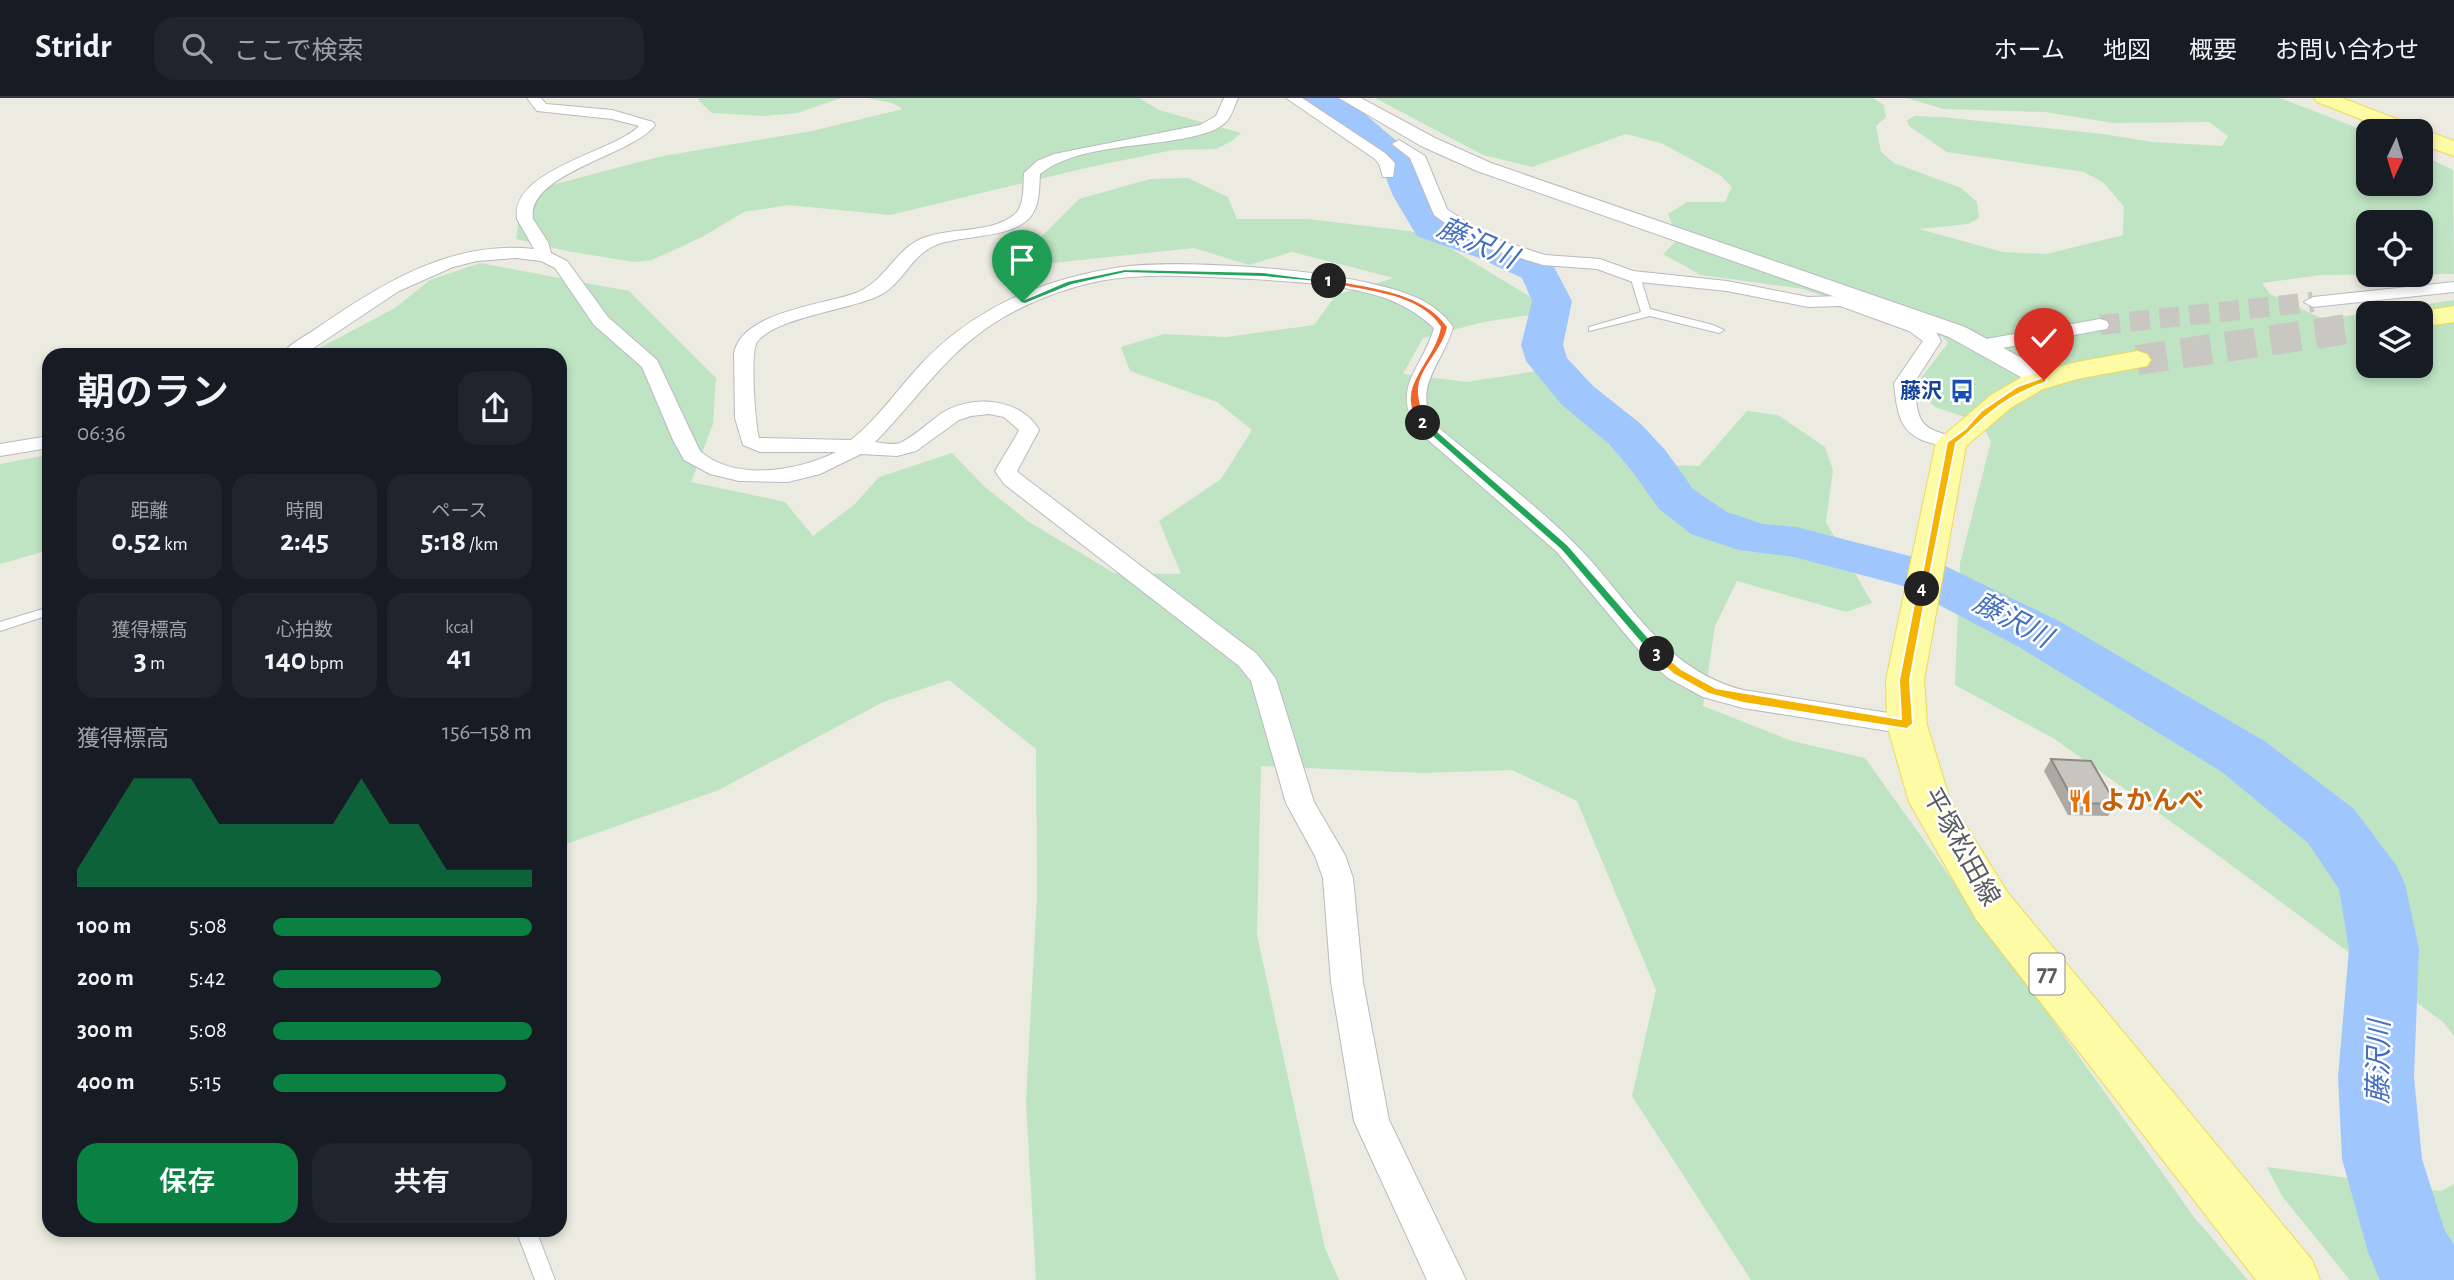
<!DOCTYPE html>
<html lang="ja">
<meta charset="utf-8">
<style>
:root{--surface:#171b24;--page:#20242c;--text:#f1f3f6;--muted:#9ea1a6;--line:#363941;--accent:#0b8043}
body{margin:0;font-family:"Alegreya Sans","Noto Sans JP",sans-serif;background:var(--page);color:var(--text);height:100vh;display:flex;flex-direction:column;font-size:26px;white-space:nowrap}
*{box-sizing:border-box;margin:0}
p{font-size:23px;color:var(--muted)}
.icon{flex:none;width:38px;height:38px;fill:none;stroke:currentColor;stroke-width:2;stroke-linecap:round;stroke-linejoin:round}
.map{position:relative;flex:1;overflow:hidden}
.panel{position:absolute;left:42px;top:250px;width:525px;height:889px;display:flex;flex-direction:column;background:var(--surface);border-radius:21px;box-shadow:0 4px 10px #0003}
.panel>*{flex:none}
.needle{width:46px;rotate:184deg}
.tools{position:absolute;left:2356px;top:21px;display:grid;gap:14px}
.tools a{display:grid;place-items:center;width:77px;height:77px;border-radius:14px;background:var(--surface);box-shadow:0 4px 10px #0003;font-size:35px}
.pin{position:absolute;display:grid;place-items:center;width:60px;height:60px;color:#fff;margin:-72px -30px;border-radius:50% 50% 50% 0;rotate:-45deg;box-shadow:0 0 7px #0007}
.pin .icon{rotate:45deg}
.km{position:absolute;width:35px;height:35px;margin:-18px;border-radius:50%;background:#222;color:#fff;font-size:19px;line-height:35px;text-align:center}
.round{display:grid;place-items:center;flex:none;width:74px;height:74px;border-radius:21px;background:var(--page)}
.head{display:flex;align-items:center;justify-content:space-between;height:119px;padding:0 35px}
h1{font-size:38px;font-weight:600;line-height:52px}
.figures{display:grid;grid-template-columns:repeat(3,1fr);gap:10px;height:119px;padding:7px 35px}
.figures div{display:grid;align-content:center;border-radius:18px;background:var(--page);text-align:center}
.figures b{font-size:30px;font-weight:600}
.figures small{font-size:19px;font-weight:400}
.figures p{font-size:19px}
.chart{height:196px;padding:14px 35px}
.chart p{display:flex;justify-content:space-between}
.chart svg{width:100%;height:126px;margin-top:7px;fill:var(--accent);opacity:.7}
.action{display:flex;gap:14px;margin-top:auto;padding:14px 35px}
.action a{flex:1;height:80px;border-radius:21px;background:var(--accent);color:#fff;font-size:28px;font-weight:600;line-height:80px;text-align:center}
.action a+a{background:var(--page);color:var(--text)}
ul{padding:0 35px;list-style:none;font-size:23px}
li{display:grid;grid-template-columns:112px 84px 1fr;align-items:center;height:52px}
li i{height:18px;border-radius:9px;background:var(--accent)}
header{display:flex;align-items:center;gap:42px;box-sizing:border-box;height:98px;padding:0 35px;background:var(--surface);border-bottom:2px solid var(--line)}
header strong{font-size:33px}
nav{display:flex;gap:38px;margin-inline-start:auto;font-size:24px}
.search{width:490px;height:63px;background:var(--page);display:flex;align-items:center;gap:18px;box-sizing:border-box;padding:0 24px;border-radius:21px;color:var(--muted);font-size:26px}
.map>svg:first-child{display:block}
.green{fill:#bee4c3;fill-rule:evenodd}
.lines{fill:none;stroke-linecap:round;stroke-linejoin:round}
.river{fill:#a0c7fd;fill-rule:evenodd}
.minor-tunnel{stroke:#c8c7c1;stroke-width:20;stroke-dasharray:20 10;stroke-linecap:butt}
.primary-tunnel{stroke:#c8c7c1;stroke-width:30;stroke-dasharray:30 15;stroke-linecap:butt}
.service-casing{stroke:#b9bac0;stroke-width:2}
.minor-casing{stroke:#b9bac0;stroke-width:2}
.tertiary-casing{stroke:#b9bac0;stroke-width:2}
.primary-casing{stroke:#eed959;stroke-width:2}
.service{fill:#fff;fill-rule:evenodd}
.minor{fill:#fff;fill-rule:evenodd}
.tertiary{fill:#fff;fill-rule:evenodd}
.primary{fill:#fdfba5;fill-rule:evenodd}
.wall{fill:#aca9a3}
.building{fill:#c8c5be;stroke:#8c8a85;stroke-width:2}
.split-1{fill:#22a559;stroke:#fff;stroke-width:2}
.split-2{fill:#f0652b;stroke:#fff;stroke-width:2}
.split-3{fill:#22a559;stroke:#fff;stroke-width:2}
.split-4{fill:#f5b400;stroke:#fff;stroke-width:2}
.split-5{fill:#f5b400;stroke:#fff;stroke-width:2}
.labels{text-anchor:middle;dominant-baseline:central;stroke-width:5;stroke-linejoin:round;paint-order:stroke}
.far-transit-label{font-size:21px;font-weight:bold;fill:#164399;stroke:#fff;text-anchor:end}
.shield{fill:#fff;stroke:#8c8d91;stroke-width:2}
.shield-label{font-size:24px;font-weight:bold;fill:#5a5c62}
.food-label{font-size:26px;font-weight:bold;fill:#c56008;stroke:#fff;text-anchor:start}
.street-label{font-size:26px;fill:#5a5c62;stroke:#fff}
.water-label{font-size:28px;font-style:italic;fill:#446ebf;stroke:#fff}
</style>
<header>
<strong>Stridr</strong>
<div class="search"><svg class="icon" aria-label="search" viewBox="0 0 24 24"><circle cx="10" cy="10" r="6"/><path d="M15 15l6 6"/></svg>ここで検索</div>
<nav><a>ホーム</a><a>地図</a><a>概要</a><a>お問い合わせ</a></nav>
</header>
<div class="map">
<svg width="2454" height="1182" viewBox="0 0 2454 1182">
<rect width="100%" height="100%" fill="#ecebe1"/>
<g class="green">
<polygon points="700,0 841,0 797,15 765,18 712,15 698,2"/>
<polygon points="868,0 1139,0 1159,12 1241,35 1232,43 1216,51 1173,52 1090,69 890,117 788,107 744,114 702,139 652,162 634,164 567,153 516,141 521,102 529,93 658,59 812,33 903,11 892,5"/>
<path d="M1375,0H1873L1884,7L1886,19L1876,28L1881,54L1894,65L1961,90L1977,104L1979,120L1968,126L1919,131L2003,154L2046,156L2123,137L2124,109L2104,85L2084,74L1947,54L1909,28L1907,22L1915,18L1942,19L2103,36L2152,44L2222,48L2228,38L2209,24L2114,25L2045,14L1944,11L1906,0H2280L2368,34V86H2420V56L2453,72L2454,176L2320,177L2262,185L2270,196L2323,221L2368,215V268H2420V215H2369L2454,202V938L2443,924L2212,753L2053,640L1955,587L1960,465L1991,344L1982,325L1935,309L1914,289L1948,245L1943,239L1803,191L1701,177L1663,156L1674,145L1686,140L1674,131L1668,116L1687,104H1725L1732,89L1720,77L1661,45L1626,36L1532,69L1483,57ZM2368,124H2420V177H2368Z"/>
<polygon points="1188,80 1228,99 1237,121 1308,121 1425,135 1537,203 1530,217 1483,224 1423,240 1403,276 1467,284 1537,273 1668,367 1699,368 1747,313 1778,317 1825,349 1833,372 1826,424 1872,505 1846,514 1737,483 1715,528 1703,608 1792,643 1865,660 2194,1119 2248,1182 1751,1182 1632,998 1656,892 1577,703 1512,672 1423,675 1261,668 1257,837 1325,1150 1339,1182 1036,1182 1026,1003 1037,797 1036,651 949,582 883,604 719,692 560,748 560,257 306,257 395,210 430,182 480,165 629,193 716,280 713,326 691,384 785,404 813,438 855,406 879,379 952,355 985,389 1029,424 1114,475 1181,476 1159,423 1221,381 1252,332 1217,304 1130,273 1121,249 1164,236 1226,239 1314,227 1336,197 1394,180 1292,154 1249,167 1194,150 1034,167 1039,141 1079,101 1150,81"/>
<polygon points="42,358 49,359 49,452 0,466 0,366"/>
<polygon points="2267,1069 2441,1093 2454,1086 2454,1182 2350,1182 2282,1098"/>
</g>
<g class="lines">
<polygon class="river" points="1301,0 1338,0 1359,11 1406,51 1427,98 1443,122 1505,144 1552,165 1572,203 1563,247 1567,260 1593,288 1641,326 1666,353 1693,391 1727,414 1763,426 1796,429 1941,466 2059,523 2266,644 2354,711 2396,767 2405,786 2419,851 2414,979 2422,1061 2445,1133 2454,1146 2454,1182 2380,1182 2368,1154 2342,1061 2338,979 2349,851 2339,791 2308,745 2222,674 2019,549 1903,488 1794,459 1739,452 1691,436 1659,411 1632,373 1609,346 1561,306 1526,263 1521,247 1532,203 1522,180 1479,160 1417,138 1393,98 1379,62 1337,25 1305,6"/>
<polyline class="minor-tunnel" points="2100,227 2313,204"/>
<polyline class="primary-tunnel" points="2137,262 2368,228"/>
<g class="service-casing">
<g id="service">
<polygon points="1635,175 1640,178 1650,211 1713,227 1724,232 1719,235 1650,218 1589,233 1589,229 1641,214 1630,178"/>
<polygon points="49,509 49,517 0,533 0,524"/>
<polygon points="516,1132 536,1132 555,1182 535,1182"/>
</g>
</g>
<g class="minor-casing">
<g id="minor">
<path d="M527,0H541L546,6L612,12L653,24L655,27C634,57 526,75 533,121L548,144L551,155L567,163L608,219L657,262L700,353C735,384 798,373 836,354H760L743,347L735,320L734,256C740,215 820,207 853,196C886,185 893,152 923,140C950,129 992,136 1015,116C1025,107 1023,87 1024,75L1037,63L1054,56L1200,27L1216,18L1224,0H1238C1234,8 1232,18 1226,24C1217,33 1203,36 1191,39C1147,49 1075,47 1040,76C1039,88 1040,102 1034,113C1020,142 962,136 936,147C910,157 902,189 876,199C847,212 775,220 757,244C750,254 755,325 759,340L851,342C879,320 899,289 923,264C943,243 965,226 990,212C1030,189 1076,176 1121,169C1185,160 1378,172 1430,207C1438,212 1448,221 1453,229C1443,266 1412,287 1434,326C1480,365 1531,402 1573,444C1629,499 1661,571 1743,592L1907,618L1917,620L1921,627L1917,634L1907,636L1743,610L1703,599L1668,580L1647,562L1557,454L1419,334C1389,290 1422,272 1434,230C1419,216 1404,207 1385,200C1337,184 1282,183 1232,180C1187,178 1143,175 1099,183C1066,190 1033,202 1004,219C948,251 919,300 875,344C883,345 895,348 902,344C916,337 929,324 942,315C972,296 1021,300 1039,332L1017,373L1020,376L1257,556L1276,581L1314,704L1345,757L1353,780L1363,884L1389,1022L1466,1182H1427L1354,1023L1331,884L1323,780L1315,758L1286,705L1251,583L1239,568L1004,386L995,373L1016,338L1019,332L1004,319L989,316L971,318L959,322L916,353L897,358L861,356L820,376L788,384L739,383L710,376L684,362L673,342L642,269L594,227L555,170L541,163L516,160L477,163L453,169L399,193L303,257H282C289,245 308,237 320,228C384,184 453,142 534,151L517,121C510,71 615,54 639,28L612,21L537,13Z"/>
<polygon points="1286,0 1302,0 1385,55 1395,65 1393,79 1383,79 1379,66 1375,61"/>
<path d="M1399,42L1425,58L1447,111L1476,131L1499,142L1545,157L1600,161L1633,173L1727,183L1808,199L1842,198L1923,225L1935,232L1941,243L1914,285C1919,326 1917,329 1958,340L1962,344L1958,348C1949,351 1941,348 1931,345C1899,337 1897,314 1894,285L1923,243L1909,233L1840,208L1808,209L1727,193L1630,183L1597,171L1543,167L1487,150L1464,139L1434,117L1410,60L1392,46Z"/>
<polygon points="2454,184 2454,194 2313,209 2304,204 2313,199"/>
<polygon points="2100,221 2107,223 2109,227 2107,231 1986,253 1976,247 1986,241"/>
<polygon points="49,338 49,350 0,358 0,346"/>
</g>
</g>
<g class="tertiary-casing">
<polygon id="tertiary" points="1339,0 1361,0 1435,40 1491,65 1965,229 2053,277 2057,282 2053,287 2044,290 2035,287 1949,239 1477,73 1421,48"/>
</g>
<g class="primary-casing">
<g id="primary">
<polygon points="2314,0 2342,0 2454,43 2454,58 2420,46 2420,33 2391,33 2317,4"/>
<polygon points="2454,208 2454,224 2434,227 2424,225 2420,219 2424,213"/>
<polygon points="2137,253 2147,256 2151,262 2147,268 2077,281 2043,291 2012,309 1966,348 1924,582 1927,627 1950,702 2008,795 2312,1162 2320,1182 2256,1182 1976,821 1909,704 1887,627 1886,582 1936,344 1991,297 2022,279 2077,264"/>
</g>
</g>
<use href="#service" class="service"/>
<use href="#minor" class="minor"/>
<use href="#tertiary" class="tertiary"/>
<use href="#primary" class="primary"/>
</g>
<polygon class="wall" points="2051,661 2116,706 2108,718 2068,717 2044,673"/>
<polygon class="building" points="2051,661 2091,663 2116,706 2075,705"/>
<polygon class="split-1" points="1125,171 1263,174 1332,183 1329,185 1263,179 1125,175 1072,187 1025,206 1018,204 1067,183"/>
<path class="split-2" d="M1329,181C1368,189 1424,193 1448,229C1444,251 1420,271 1419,290C1418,304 1424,316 1426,327H1419C1391,288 1434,265 1440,229C1418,195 1361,193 1326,185Z"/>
<polygon class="split-3" points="1419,323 1426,323 1568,447 1661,554 1661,559 1653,559 1561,452 1419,327"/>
<polygon class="split-4" points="1922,488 1927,491 1910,582 1913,626 1907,631 1743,605 1709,596 1673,576 1651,556 1661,554 1681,571 1716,590 1901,621 1899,582 1917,491"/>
<path class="split-5" d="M2044,279L2047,284C2026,291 2006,301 1989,316C1977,325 1969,336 1956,345L1927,491L1919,493L1947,344L1965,331L1981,313L2018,288Z"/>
<defs>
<g id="bus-bare" transform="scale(1.89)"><path d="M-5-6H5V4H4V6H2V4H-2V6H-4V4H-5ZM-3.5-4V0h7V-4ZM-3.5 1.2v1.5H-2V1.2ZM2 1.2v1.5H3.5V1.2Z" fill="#1a4fb4" stroke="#fff" stroke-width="2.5" paint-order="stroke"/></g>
<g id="restaurant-bare" transform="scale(1.89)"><path d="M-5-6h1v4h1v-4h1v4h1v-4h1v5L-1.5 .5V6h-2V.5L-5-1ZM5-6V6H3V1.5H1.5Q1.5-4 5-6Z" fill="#e8710a" stroke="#fff" stroke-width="2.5" paint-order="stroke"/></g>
</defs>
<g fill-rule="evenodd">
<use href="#bus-bare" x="1962" y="293"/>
<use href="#restaurant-bare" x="2080" y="703"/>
</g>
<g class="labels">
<g class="far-transit-label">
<text x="1942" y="293">藤沢</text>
</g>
<rect class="shield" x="2029.5" y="855.5" width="35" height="41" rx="5"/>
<g class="shield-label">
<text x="2047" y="876">77</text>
</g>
<g class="food-label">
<text x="2100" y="703">よかんべ</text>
</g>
<g class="street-label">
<text transform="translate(1961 749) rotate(61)">平塚松田線</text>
</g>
<g class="water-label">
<text transform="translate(1477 146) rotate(24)">藤沢川</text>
<text transform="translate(2012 523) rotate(28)">藤沢川</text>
<text transform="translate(2380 964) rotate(-89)">藤沢川</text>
</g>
</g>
</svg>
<div class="tools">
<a><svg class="needle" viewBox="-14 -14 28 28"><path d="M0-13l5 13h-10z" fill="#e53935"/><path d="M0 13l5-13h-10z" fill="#9ea1a6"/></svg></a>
<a><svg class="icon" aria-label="locate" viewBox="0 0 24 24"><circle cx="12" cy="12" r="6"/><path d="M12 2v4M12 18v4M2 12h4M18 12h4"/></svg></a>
<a><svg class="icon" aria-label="layers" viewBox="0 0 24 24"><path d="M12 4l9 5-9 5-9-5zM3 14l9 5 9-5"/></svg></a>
</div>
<div class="pin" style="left:1022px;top:204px;background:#1e9e55"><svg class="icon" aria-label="arrive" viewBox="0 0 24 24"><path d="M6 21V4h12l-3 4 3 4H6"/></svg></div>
<div class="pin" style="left:2044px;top:282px;background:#d93025"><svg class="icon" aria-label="check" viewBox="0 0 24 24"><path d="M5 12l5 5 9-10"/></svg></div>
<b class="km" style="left:1329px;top:183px">1</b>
<b class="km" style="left:1423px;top:325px">2</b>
<b class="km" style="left:1657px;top:556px">3</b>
<b class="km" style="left:1922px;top:491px">4</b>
<section class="panel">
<div class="head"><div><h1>朝のラン</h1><p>06:36</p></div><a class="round"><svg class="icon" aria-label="share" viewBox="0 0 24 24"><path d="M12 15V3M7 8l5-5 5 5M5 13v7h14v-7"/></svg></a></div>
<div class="figures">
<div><p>距離</p><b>0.52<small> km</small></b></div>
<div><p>時間</p><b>2:45</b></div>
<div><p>ペース</p><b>5:18<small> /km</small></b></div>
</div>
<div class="figures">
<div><p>獲得標高</p><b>3<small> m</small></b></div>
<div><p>心拍数</p><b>140<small> bpm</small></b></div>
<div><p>kcal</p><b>41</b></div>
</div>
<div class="chart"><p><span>獲得標高</span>156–158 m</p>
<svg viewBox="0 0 160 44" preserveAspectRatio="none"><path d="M0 44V38L10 22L20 6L30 6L40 6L50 22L60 22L70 22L80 22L90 22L100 6L110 22L120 22L130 38L140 38L150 38L160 38V44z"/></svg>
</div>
<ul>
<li><b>100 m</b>5:08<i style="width:100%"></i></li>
<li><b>200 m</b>5:42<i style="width:65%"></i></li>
<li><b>300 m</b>5:08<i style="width:100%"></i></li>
<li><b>400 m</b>5:15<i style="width:90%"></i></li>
</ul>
<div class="action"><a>保存</a><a>共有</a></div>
</section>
</div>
